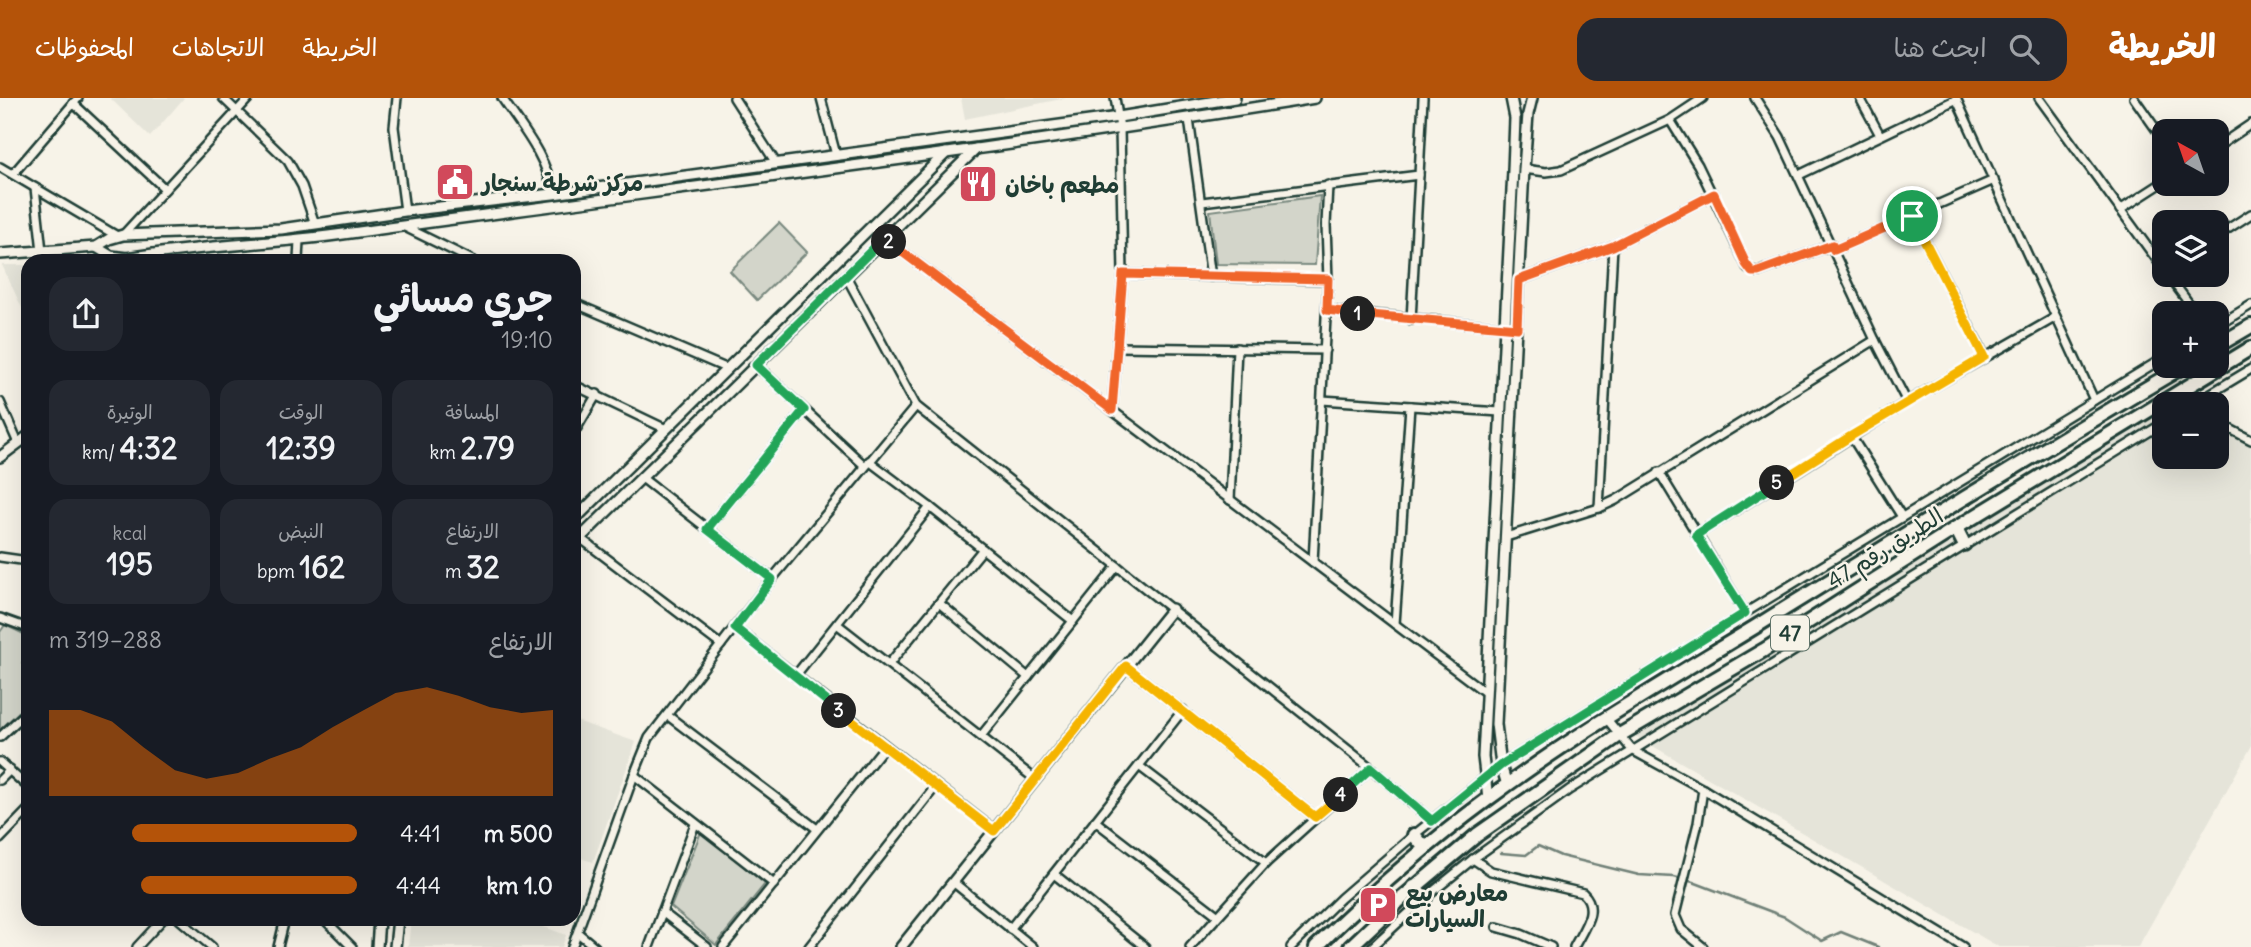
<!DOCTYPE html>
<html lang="ar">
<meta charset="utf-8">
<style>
:root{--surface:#171b24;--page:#242831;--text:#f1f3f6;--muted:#9ea1a6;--accent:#b45309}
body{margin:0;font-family:Delius,"Playpen Sans Arabic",sans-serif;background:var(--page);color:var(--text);direction:rtl;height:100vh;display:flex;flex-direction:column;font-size:26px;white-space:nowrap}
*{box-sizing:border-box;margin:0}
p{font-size:23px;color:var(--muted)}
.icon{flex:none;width:38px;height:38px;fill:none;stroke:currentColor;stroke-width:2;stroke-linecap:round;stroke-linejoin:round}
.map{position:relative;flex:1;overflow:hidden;direction:ltr}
.drawer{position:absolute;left:21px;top:156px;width:560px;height:672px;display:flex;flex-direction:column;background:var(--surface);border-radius:21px;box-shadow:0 7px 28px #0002;direction:rtl}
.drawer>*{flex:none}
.needle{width:46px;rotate:320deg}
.fabs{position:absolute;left:2152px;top:21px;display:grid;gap:14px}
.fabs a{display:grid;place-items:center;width:77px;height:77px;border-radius:14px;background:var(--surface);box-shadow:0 7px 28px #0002;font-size:35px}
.pin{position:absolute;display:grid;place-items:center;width:60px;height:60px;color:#fff;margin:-30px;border:4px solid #fff;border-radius:50%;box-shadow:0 2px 7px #0007}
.km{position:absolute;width:35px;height:35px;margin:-18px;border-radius:50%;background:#222;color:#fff;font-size:19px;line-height:35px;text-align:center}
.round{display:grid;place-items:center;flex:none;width:74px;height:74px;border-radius:21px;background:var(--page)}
.headline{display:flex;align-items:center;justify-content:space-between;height:119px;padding:0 28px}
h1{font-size:38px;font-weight:700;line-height:52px}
.metrics{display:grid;grid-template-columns:repeat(3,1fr);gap:10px;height:119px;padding:7px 28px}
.metrics div{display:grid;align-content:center;border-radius:18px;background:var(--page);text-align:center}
.metrics b{font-size:30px;font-weight:700}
.metrics small{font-size:19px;font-weight:400}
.metrics p{font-size:19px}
.chart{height:196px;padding:14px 28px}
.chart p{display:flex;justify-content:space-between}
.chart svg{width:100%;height:126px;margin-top:7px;fill:var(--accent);opacity:.7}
ul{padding:0 28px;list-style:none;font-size:23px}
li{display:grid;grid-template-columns:112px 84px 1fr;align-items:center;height:52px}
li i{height:18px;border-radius:9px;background:var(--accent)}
header{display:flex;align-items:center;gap:42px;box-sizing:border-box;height:98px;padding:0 35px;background:var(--accent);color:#fff}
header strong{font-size:33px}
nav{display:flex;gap:38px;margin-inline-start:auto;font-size:24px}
.search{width:490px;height:63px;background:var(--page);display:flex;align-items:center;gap:18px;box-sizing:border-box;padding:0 24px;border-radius:21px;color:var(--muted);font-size:26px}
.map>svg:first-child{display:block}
.built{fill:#e5e4d9}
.green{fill:#d3d5ca;stroke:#79897f;stroke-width:2}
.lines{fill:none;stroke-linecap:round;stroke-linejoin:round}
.stream{stroke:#6f8077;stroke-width:2.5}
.minor-casing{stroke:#1f3d34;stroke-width:12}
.tertiary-casing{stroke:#1f3d34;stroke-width:14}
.trunk-casing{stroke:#1f3d34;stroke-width:18}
.minor{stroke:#f7f3e8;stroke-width:7}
.tertiary{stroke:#f7f3e8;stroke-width:9}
.trunk{stroke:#f7f3e8;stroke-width:12}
.split-1-casing{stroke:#fff;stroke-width:14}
.split-2-casing{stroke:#fff;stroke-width:14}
.split-3-casing{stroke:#fff;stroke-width:14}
.split-4-casing{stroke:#fff;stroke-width:14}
.split-5-casing{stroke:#fff;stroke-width:14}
.split-6-casing{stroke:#fff;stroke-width:14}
.split-1{stroke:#f0652b;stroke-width:9}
.split-2{stroke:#f0652b;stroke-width:9}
.split-3{stroke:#22a559;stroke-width:9}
.split-4{stroke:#f5b400;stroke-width:9}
.split-5{stroke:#22a559;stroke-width:9}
.split-6{stroke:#f5b400;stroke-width:9}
.labels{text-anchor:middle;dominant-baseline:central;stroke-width:5;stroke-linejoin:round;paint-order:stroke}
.shield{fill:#f7f3e8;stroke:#60746a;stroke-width:2}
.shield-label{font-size:21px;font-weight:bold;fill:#1f3d34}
.poi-label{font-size:23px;font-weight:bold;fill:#1f3d34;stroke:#f7f3e8;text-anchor:start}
.street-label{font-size:23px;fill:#1f3d34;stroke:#f7f3e8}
</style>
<header>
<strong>الخريطة</strong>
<div class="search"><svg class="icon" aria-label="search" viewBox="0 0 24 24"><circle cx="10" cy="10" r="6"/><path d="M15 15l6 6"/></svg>ابحث هنا</div>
<nav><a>الخريطة</a><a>الاتجاهات</a><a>المحفوظات</a></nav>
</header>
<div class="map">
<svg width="2251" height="849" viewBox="0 0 2251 849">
<rect width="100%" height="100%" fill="#f7f3e8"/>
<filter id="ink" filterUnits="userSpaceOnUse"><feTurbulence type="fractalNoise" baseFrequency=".0143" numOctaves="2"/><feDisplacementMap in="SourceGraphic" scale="14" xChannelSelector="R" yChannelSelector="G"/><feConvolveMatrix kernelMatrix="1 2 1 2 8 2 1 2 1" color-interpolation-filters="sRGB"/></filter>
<g filter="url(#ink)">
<g class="built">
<polygon points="110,0 184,0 150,39"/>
<polygon points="961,0 1066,0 965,21"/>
<polygon points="2,167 28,167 28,223"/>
<polygon points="2167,299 2180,306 2165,306 2165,359 2217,359 2217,326 2251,343 2251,649 2138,849 1999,849 1627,633"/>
<polygon points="574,622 636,644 593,764 574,758"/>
<polygon points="411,821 523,821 566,837 562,849 408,849"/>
</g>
<g class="green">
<polygon points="1320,98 1315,167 1216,166 1210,113"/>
<polygon points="779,125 807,154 757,202 730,173"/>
<polygon points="5,527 28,538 28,554 22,565 28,569 28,605 0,632 0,534"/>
<polygon points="701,734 765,786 716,847 671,809"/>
</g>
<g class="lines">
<polyline class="stream" points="1501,755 1526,757 1538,748 1561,758 1639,777 1674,779 1693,784 1785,819 1822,843 1841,834 1878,849"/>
<g class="minor-casing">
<g id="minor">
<polyline points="223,0 288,63 302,88 315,126"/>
<polyline points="397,0 394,29 405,113"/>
<path d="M502,0C522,30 547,59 553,96"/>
<polyline points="734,0 776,65"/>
<polyline points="821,0 836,57"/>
<polyline points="1755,0 1780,39 1875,242 1907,304"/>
<polyline points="1860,0 1880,37"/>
<polyline points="1956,0 2094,302"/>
<polyline points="2039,0 2165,173"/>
<polyline points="2134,0 2165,44"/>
<polyline points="73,5 165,91"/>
<polyline points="1189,21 1211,179"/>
<polyline points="1670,22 1698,67 1748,171 1758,174 1832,147"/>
<polyline points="2217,49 2251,26"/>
<polyline points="0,69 117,138"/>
<polyline points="1524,71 1546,74 1561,72 1670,22 1703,0"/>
<polyline points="13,76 78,0"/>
<polyline points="1799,77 1957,1"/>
<polyline points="35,90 42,153"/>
<polyline points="1202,104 1419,77 1423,0"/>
<polyline points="2120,112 2165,83"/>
<polyline points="1912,118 1985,259"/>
<polyline points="403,128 474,163"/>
<polyline points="123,137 249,0"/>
<polyline points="2217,138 2251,116"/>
<polyline points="884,140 1486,595"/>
<polyline points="1834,152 1994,82"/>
<polyline points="298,163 299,142"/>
<polyline points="1123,176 1328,182"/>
<polyline points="2168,177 2196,215"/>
<polyline points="846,178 916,308 1371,670 1432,723"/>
<polyline points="1519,182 1613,148 1714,96"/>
<polyline points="574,205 728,271"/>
<polyline points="1327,212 1517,230"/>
<polyline points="1411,222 1419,77"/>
<polyline points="2217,228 2251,207"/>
<polyline points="1117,249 1325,252"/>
<polyline points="756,267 865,368"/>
<polyline points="574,287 666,331"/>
<polyline points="1322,302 1500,314"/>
<polyline points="0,304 18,345"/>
<polyline points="2193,306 2251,271"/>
<polyline points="1112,312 1123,176 1120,30 1115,0"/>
<polyline points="2217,324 2251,342"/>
<polyline points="574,335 597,296"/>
<polyline points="1851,338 1902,419"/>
<polyline points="869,363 930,409 1073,523"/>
<polyline points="1659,374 1745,515"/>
<polyline points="642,380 772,481"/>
<polyline points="1230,402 1237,250"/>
<polyline points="1599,410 1613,148"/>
<polyline points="707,431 804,312"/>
<polyline points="1696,437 1907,304 2056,219"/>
<polyline points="1506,439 1599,410 1616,402 1875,242"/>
<polyline points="580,440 721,547"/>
<polyline points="0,459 28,463"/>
<polyline points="1313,464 1328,182 1326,127 1328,87"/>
<polyline points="939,505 1028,579"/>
<polyline points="0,520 28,530"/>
<polyline points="837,526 1035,681"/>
<polyline points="1395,526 1410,308"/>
<polyline points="735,530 994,732"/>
<polyline points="889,566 983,451"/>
<polyline points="1126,568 1315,719"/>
<polyline points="795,578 930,409"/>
<polyline points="667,617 817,731"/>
<polyline points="1606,620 1632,652 1703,691 1963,849"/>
<polyline points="981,638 1117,468"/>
<polyline points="0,639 28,613"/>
<polyline points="0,664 28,689"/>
<polyline points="1139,668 1266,765"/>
<polyline points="634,677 774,786"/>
<polyline points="0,682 10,672"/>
<polyline points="1703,691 1698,725 1675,817 1681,831 1703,849"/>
<polyline points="1095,723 1217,817"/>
<polyline points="0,741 28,712"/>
<path d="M1473,761L1491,773L1583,795C1600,811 1583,831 1574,849"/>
<polyline points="1054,776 1145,849"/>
<polyline points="953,784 1033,849"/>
<polyline points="662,814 707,849"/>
<polyline points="179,821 212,849"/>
<polyline points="325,822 352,849"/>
<polyline points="1497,829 1521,836 1551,849"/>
<polyline points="1010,831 1183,612"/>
<polyline points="578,835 595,849"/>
<polyline points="137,849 163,821"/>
<polyline points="278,849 285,821"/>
<polyline points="572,849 634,677 649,640 772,481 916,308"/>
<polyline points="649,849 695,726"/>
<polyline points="723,849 885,648"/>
<polyline points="809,849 936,688"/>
<polyline points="1190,849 1266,765 1371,670"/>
<polyline points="1291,849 1341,800 1414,737 1501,667 1745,515 2165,259"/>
<polyline points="1372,849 1425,800 1473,761 1569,692 2165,324"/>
</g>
</g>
<g class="tertiary-casing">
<g id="tertiary">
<path d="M96,149L111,158L127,160C196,148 267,146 336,137C662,92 990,53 1315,0"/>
<polyline points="0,156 96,149 109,141 123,137 281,131 405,113 553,96 1119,19 1235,0"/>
<polyline points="0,359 28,338"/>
<polyline points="574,422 946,55"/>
<polyline points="574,446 976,51"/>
<polyline points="1507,687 1501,667 1496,626 1524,71 1528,16 1532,0"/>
<polyline points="1488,701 1483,659 1513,72 1515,20 1511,0"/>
<polyline points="377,849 379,821"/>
<polyline points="395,849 398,821"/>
<polyline points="901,849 1172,511"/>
</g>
</g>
<g class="trunk-casing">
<g id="trunk">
<polyline points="2217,248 2251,228"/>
<polyline points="1956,430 1964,446"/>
<polyline points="1414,737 1425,750"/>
<polyline points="1414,789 1425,800"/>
<path d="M1316,849C1370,796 1427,746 1488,701C1573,637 1665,584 1755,529C1897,441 2040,353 2184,268"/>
<polyline points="1350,849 1401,801 1477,737 1618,638 1764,552 1956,430 2251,250"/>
</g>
</g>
<use href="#minor" class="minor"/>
<use href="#tertiary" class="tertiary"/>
<use href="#trunk" class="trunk"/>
</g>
</g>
<g class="lines" filter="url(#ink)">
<g class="split-1-casing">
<polyline id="split-1" points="1358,216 1517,230 1519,182 1613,148 1714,96 1746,166 1752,174 1758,174 1832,147 1834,152 1912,118"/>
</g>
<g class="split-2-casing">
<polyline id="split-2" points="889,144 1112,312 1123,176 1328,181 1327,212 1358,216"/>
</g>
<g class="split-3-casing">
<polyline id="split-3" points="839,613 735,530 772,481 707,431 804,312 756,267 884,140 889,144"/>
</g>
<g class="split-4-casing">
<polyline id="split-4" points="839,613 994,733 1126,568 1315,719 1341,697"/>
</g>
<g class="split-5-casing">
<polyline id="split-5" points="1341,697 1371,670 1432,723 1501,667 1745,515 1696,437 1777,385"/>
</g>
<g class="split-6-casing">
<polyline id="split-6" points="1777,385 1851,338 1984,259 1912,118"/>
</g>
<use href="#split-1" class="split-1"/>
<use href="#split-2" class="split-2"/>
<use href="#split-3" class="split-3"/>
<use href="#split-4" class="split-4"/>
<use href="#split-5" class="split-5"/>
<use href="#split-6" class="split-6"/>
</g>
<defs>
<g id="civic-square" transform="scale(2.0125)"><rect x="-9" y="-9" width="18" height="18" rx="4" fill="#d1495b" stroke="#f7f3e8"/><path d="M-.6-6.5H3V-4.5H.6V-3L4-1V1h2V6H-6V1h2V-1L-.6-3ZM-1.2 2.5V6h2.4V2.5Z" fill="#fff"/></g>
<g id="restaurant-square" transform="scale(2.0125)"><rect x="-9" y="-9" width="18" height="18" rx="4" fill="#d1495b" stroke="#f7f3e8"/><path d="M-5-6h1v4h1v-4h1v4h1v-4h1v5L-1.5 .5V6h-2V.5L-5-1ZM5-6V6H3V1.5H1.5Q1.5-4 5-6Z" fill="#fff"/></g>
<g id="parking-square" transform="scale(2.0125)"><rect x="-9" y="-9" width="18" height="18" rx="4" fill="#d1495b" stroke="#f7f3e8"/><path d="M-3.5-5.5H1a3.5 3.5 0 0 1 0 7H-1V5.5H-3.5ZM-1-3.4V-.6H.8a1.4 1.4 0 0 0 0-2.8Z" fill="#fff"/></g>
</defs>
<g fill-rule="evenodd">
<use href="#civic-square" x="455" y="84"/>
<use href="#restaurant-square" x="978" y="86"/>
<use href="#parking-square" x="1378" y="807"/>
</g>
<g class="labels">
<rect class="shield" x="1771" y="517.5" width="38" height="35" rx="5"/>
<g class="shield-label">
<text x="1790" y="535">47</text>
</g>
<g class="poi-label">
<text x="482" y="84">مركز شرطة سنجار</text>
<text x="1005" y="86">مطعم باخان</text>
<text x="1405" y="794">معارض بيع<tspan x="1405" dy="26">السيارات</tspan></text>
</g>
<g class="street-label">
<text transform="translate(1885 450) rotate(-32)">الطريق رقم 47</text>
</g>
</g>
</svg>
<div class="fabs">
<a><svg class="needle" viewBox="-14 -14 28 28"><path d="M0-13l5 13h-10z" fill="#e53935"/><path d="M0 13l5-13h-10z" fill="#9ea1a6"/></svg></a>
<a><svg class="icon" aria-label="layers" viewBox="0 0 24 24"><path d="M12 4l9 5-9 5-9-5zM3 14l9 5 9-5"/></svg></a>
<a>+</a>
<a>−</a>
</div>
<div class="pin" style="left:1912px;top:118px;background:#1e9e55"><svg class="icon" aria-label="arrive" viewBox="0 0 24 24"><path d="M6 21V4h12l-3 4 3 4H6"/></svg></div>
<b class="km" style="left:1358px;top:216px">1</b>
<b class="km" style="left:889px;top:144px">2</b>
<b class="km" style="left:839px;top:613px">3</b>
<b class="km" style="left:1341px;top:697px">4</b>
<b class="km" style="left:1777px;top:385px">5</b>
<section class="drawer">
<div class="headline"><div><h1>جري مسائي</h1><p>19:10</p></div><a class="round"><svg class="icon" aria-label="share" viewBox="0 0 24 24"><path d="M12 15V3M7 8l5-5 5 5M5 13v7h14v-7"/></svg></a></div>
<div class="metrics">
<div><p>المسافة</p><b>2.79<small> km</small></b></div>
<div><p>الوقت</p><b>12:39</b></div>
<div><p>الوتيرة</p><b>4:32<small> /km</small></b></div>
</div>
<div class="metrics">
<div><p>الارتفاع</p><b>32<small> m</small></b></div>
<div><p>النبض</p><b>162<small> bpm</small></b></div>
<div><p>kcal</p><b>195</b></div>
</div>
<div class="chart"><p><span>الارتفاع</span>288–319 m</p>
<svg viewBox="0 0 160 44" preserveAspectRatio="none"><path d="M0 44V14L10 14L20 18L30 27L40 35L50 38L60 36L70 31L80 27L90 20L100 14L110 8L120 6L130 9L140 13L150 15L160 14V44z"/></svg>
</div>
<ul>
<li><b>500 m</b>4:41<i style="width:73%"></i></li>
<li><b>1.0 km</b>4:44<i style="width:70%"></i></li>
</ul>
</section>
</div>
